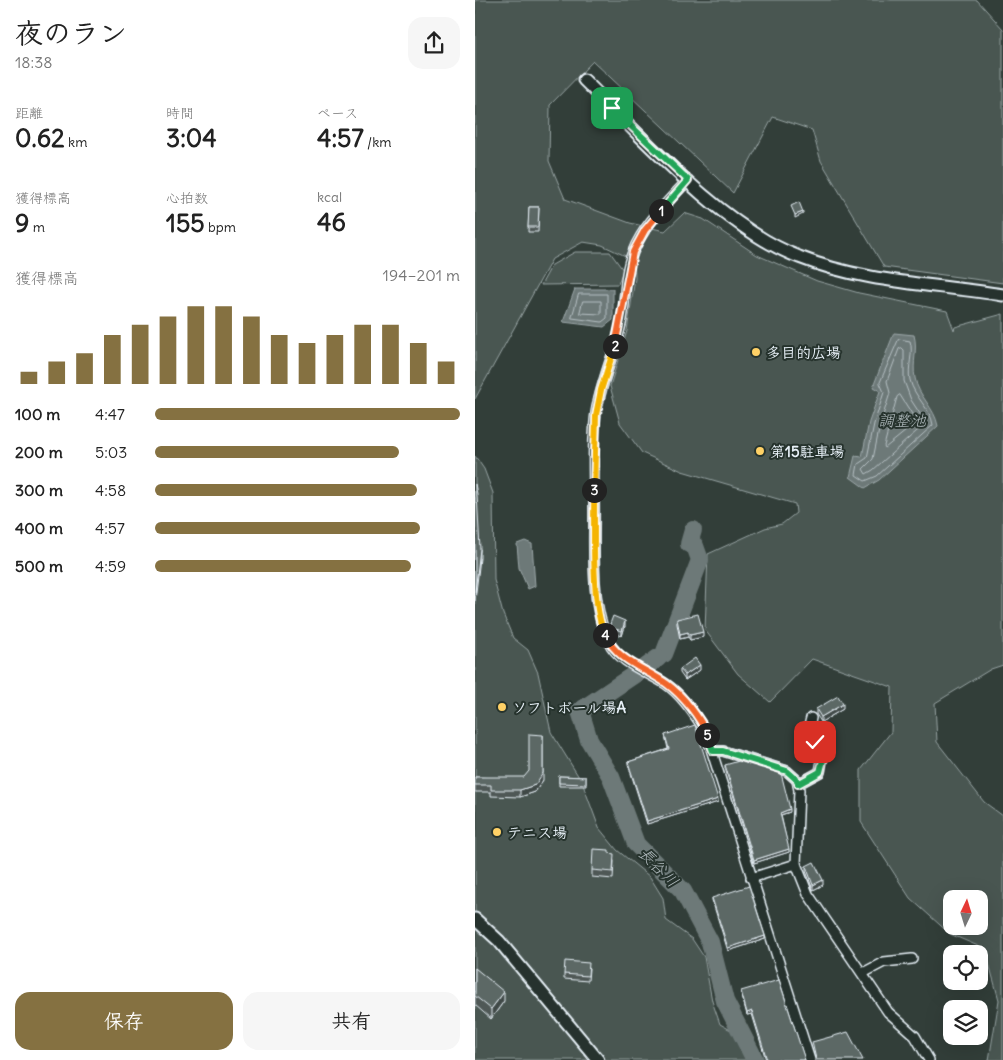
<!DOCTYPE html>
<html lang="ja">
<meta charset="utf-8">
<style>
:root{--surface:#fff;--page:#f6f6f6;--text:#222;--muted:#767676;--accent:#857141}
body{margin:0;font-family:Delius,"Klee One",sans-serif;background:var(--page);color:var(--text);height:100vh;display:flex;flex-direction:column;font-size:19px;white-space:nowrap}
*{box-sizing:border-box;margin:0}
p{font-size:16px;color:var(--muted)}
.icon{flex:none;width:28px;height:28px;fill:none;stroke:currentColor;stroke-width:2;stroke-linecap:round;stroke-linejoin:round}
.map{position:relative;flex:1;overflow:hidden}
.side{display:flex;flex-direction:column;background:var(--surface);width:475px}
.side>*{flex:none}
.needle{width:32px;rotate:4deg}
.buttons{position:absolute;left:468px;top:890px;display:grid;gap:10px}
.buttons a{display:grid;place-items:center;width:45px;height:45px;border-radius:10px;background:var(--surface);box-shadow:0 5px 20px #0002;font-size:25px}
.pin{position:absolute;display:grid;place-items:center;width:42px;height:42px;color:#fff;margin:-21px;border-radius:10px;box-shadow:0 2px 8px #0006}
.km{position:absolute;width:25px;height:25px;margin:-12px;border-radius:50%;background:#222;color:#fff;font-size:14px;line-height:25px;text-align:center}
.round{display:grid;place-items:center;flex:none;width:52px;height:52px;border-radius:15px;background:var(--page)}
.headline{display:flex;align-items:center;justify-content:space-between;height:85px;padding:0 15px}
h1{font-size:28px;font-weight:800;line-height:38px}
.figures{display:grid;grid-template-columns:repeat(3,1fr);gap:8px;height:85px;padding:5px 15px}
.figures div{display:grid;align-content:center}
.figures b{font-size:25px;font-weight:800}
.figures small{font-size:14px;font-weight:400}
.figures p{font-size:14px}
.chart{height:140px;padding:10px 15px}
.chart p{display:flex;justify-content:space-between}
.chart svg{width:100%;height:90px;margin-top:5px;stroke:var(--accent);stroke-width:6}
.cta{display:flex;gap:10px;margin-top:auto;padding:10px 15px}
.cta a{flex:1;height:58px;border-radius:15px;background:var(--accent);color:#fff;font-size:20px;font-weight:800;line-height:58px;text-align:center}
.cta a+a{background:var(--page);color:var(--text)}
ul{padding:0 15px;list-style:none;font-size:16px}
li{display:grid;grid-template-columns:80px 60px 1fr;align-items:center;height:38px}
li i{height:12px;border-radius:6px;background:var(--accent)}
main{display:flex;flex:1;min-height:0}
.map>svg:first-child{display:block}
.green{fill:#495651;stroke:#98a4a4;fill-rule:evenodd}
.water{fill:#6d7978;stroke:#9ea9ab}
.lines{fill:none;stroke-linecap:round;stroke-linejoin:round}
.shore{stroke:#b7c1c5;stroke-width:1}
.river{stroke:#6d7978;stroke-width:18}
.minor-casing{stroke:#e8f1f8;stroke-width:12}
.tertiary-casing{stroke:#e8f1f8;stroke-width:15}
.minor{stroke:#26332d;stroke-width:9}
.tertiary{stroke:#26332d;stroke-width:11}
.wall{fill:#4f5957;stroke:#e8f1f8}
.shaded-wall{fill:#404947;stroke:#e8f1f8}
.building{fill:#5c6865;stroke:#e8f1f8}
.split-1-casing{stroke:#fff;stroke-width:10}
.split-2-casing{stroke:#fff;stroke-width:10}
.split-3-casing{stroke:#fff;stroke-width:10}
.split-4-casing{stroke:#fff;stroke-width:10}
.split-5-casing{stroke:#fff;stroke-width:10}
.split-6-casing{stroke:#fff;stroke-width:10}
.split-1{stroke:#22a559;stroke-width:6}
.split-2{stroke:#f0652b;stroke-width:6}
.split-3{stroke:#f5b400;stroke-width:6}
.split-4{stroke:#f5b400;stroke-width:6}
.split-5{stroke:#f0652b;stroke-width:6}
.split-6{stroke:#22a559;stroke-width:6}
.poi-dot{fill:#ffd166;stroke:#26332d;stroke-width:2}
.labels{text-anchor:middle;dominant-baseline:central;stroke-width:4;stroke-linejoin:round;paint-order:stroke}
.poi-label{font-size:15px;font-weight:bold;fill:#e8f1f8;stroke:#26332d;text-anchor:start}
.water-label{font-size:16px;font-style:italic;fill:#b1bbbe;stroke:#26332d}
</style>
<main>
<section class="side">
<div class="headline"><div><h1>夜のラン</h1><p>18:38</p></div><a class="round"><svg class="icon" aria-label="share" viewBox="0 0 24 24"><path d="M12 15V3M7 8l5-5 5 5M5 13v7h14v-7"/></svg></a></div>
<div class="figures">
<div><p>距離</p><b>0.62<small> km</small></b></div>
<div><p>時間</p><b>3:04</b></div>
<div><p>ペース</p><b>4:57<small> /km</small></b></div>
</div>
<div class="figures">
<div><p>獲得標高</p><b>9<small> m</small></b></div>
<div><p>心拍数</p><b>155<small> bpm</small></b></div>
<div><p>kcal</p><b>46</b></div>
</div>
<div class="chart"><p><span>獲得標高</span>194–201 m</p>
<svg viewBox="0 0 160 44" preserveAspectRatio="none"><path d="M5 44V38M15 44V33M25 44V29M35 44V20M45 44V15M55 44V11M65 44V6M75 44V6M85 44V11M95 44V20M105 44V24M115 44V20M125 44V15M135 44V15M145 44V24M155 44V33"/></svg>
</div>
<ul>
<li><b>100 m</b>4:47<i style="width:100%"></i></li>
<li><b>200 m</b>5:03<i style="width:80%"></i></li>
<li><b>300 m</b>4:58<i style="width:86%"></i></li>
<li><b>400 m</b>4:57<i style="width:87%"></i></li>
<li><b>500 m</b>4:59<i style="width:84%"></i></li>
</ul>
<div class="cta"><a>保存</a><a>共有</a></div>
</section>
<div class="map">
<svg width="528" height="1060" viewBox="0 0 528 1060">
<rect width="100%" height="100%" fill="#323e39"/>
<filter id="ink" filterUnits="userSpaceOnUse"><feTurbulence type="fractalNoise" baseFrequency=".02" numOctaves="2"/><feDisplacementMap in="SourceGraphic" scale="10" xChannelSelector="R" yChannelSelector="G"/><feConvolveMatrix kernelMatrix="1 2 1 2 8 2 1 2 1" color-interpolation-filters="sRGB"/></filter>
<g filter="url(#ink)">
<g class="green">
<path d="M0,0H502L528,29V283L409,267L346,161L337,130L298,117L258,193L118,61L75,105L74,161L90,199L155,223L190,231L209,213L228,219L282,255L342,281L384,293L472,311L479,330L480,327L528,314V665L516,669L460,703L462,742L509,802L528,816V1060H514L524,1000L510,949L475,934L435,898L386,822V770L416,732L417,687L337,659L295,702L263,674L230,630L233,554L290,528L307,524L321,513L320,504L207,471L167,453L145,423L135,386L152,331L160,278L159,260L127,245L108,242L77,259L0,399ZM476,899H504V926H476Z"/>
<polygon points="100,252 135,252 148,270 143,284 66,285 77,265"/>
<polygon points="0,456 9,469 18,493 19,580 28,614 38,638 53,650 63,673 76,732 107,782 124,828 142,850 175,877 188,898 191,920 217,939 229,957 237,1001 245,1024 268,1037 276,1060 0,1060"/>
</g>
<g class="water">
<polygon points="100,289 138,289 138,320 129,327 88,322"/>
<path d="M419,333L439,335C443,349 437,363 440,378C443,396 460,408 463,426L404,480L390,488L375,477L380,456L387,457L394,422L405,391L398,387Z"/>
<polygon points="50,541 57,544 60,586 53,589 44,568 42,544"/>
</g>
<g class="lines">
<g class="shore">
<polygon points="104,294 132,294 132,318 127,322 97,318"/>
<polygon points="108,301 126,301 126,314 105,313"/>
<path d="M424,339L435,341C439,353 432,367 435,380C439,397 456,409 458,425L402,476L390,481L381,475L383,464L392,458L399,424L409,392L405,383Z"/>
<polygon points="427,348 429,350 429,381 436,400 451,423 398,470 391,474 388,469 398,459 405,425 415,393 412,381 424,349"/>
<polygon points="425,395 442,422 410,448 409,446 422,397"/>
</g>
<g class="river">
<polyline points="189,654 225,560 220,546 214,544 218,530"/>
<polyline points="171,667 183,658"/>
<polyline points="163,672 105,711 114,740 136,777 161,844 208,891 235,942 250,1001 280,1060"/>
</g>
<g class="minor-casing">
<g id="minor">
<path d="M213,180C193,202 169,224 158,252C149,273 151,297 147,319C141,351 126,381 121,413C117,441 119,472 119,500C120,543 114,604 134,642C144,663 173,672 191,684C207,695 219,714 230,730L335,1060"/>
<polyline points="238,751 248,751 312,771 322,780 324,790 321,864 333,894 413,1012 440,1036 454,1060"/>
<polyline points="323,784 345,772 347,760 334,726 336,718"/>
<polyline points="276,878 321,864"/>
<polyline points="388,973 409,962 437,959"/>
</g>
</g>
<g class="tertiary-casing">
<g id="tertiary">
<path d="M109,80C166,136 249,229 324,257C389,283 460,284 528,295"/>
<polyline points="0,919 24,941 123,1060"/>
</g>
</g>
<use href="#minor" class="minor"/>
<use href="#tertiary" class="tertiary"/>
</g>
<g class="wall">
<polygon points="54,207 64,207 63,232 53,232"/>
<polygon points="202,619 228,637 215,640 213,637 205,639 202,624"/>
<polygon points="135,624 150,626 147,636 137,633 135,629"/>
<polygon points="205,669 225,670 210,680 205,673"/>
<polygon points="341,709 368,709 346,722 341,714"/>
<polygon points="190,735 243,802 172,824 153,764 153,762 193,749"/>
<polygon points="250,765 315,812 306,815 314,852 279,863 250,768"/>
<polygon points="84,776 111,777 111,786 84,786"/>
<polygon points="0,777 68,780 60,792 45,797 16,796 16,792 0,792"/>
<polygon points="134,854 139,861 138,879 117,877 117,870"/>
<polygon points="331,866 348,885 338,890 331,871"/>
<polygon points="237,898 290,939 253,951 237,900"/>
<polygon points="0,968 29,1001 16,1019 0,1005"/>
<polygon points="114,968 113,981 89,979 89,974"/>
<polygon points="266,991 330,1060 291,1060 277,1014 272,1015 266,993"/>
</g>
<g class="shaded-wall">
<polygon points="328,212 328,214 320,218 320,215"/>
<polygon points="5,549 5,558 0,601 0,592"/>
<polygon points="150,621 150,626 147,636 147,631"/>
<polygon points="213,632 213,637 205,639 205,634"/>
<polygon points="228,632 228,637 215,640 215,635"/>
<polygon points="225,665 225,670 210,680 210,675"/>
<polygon points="368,704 368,709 346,722 346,717"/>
<polygon points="68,735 68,780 60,792 45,797 45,790 60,785"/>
<polygon points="243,799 243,802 172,824 172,821"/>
<polygon points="315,809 315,812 305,815 305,813"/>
<polygon points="314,849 314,852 279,863 279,860"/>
<polygon points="348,880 348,885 338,890 338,885"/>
<polygon points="290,936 290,939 253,951 253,948"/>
<polygon points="29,992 29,1001 16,1019 16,1009"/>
<polygon points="277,1011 277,1014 272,1015 272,1013"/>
</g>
<g class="building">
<polygon points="324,202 328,212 320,215 316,206"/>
<polygon points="54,207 64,207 63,227 53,227"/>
<polygon points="0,484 2,494 5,549 0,592"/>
<polygon points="223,614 228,632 215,635 213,632 205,634 202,619"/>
<polygon points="138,616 150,621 147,631 137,628 135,624"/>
<polygon points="220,658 225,665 210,675 205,669"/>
<polygon points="363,696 368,704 346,717 341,709"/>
<polygon points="220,725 243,799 172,821 153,762 194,749 190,735"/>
<polygon points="54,734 68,735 68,773 60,785 45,790 16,790 16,785 0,785 0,777 49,777 54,771"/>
<polygon points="264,761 306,773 315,809 305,813 314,849 279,860 250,765"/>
<polygon points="84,776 111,777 111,784 84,783"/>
<polygon points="118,849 134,850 134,853 139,854 138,872 117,870"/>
<polygon points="339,862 348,880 338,885 331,866"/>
<polygon points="274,886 290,936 253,948 237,898"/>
<polygon points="90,961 114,963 113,976 89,974"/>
<polygon points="0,968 29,992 16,1009 0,996"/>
<polygon points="304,980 330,1060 292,1060 277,1011 272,1013 266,991"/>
<polygon points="373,1032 388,1060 340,1060 341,1059 337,1042"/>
</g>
</g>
<g class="lines" filter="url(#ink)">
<g class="split-1-casing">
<polyline id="split-1" points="137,108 213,180 186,211"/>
</g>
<g class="split-2-casing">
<polyline id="split-2" points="140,346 158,252 170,230 186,211"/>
</g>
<g class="split-3-casing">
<polyline id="split-3" points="119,490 121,415 126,390 140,346"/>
</g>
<g class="split-4-casing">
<path id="split-4" d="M119,490C120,527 115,603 130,635"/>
</g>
<g class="split-5-casing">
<path id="split-5" d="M130,635C143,661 169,668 192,684C207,695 226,718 232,735"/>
</g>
<g class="split-6-casing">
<polyline id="split-6" points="232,735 238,751 248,751 312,771 322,780 323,784 345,772 348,760 340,742"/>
</g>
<use href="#split-1" class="split-1"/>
<use href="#split-2" class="split-2"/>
<use href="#split-3" class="split-3"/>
<use href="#split-4" class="split-4"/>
<use href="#split-5" class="split-5"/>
<use href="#split-6" class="split-6"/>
</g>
<g class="poi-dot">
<circle cx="281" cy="352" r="5"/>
<circle cx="285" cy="451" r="5"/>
<circle cx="27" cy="707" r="5"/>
<circle cx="22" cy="832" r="5"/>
</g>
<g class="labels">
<g class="poi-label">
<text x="291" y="352">多目的広場</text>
<text x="295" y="451">第15駐車場</text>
<text x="37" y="707">ソフトボール場A</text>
<text x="32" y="832">テニス場</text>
</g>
<g class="water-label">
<text x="427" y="420">調整池</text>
<text transform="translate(184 867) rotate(45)">長谷川</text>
</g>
</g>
</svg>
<div class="buttons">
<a><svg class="needle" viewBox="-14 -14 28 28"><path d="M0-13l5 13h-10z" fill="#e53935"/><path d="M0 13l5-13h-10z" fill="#767676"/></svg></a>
<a><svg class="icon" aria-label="locate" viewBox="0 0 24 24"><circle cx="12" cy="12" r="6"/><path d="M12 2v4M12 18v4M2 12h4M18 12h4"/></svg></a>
<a><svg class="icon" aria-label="layers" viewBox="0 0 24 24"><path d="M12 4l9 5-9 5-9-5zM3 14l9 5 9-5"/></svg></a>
</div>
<div class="pin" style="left:137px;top:108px;background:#1e9e55"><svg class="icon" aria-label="arrive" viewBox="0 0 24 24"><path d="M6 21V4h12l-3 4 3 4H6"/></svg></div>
<div class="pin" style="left:340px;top:742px;background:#d93025"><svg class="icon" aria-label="check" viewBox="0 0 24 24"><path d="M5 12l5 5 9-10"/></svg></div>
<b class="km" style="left:186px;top:211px">1</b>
<b class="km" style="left:140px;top:346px">2</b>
<b class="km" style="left:119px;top:490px">3</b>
<b class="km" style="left:130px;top:635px">4</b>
<b class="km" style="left:232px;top:735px">5</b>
</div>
</main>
